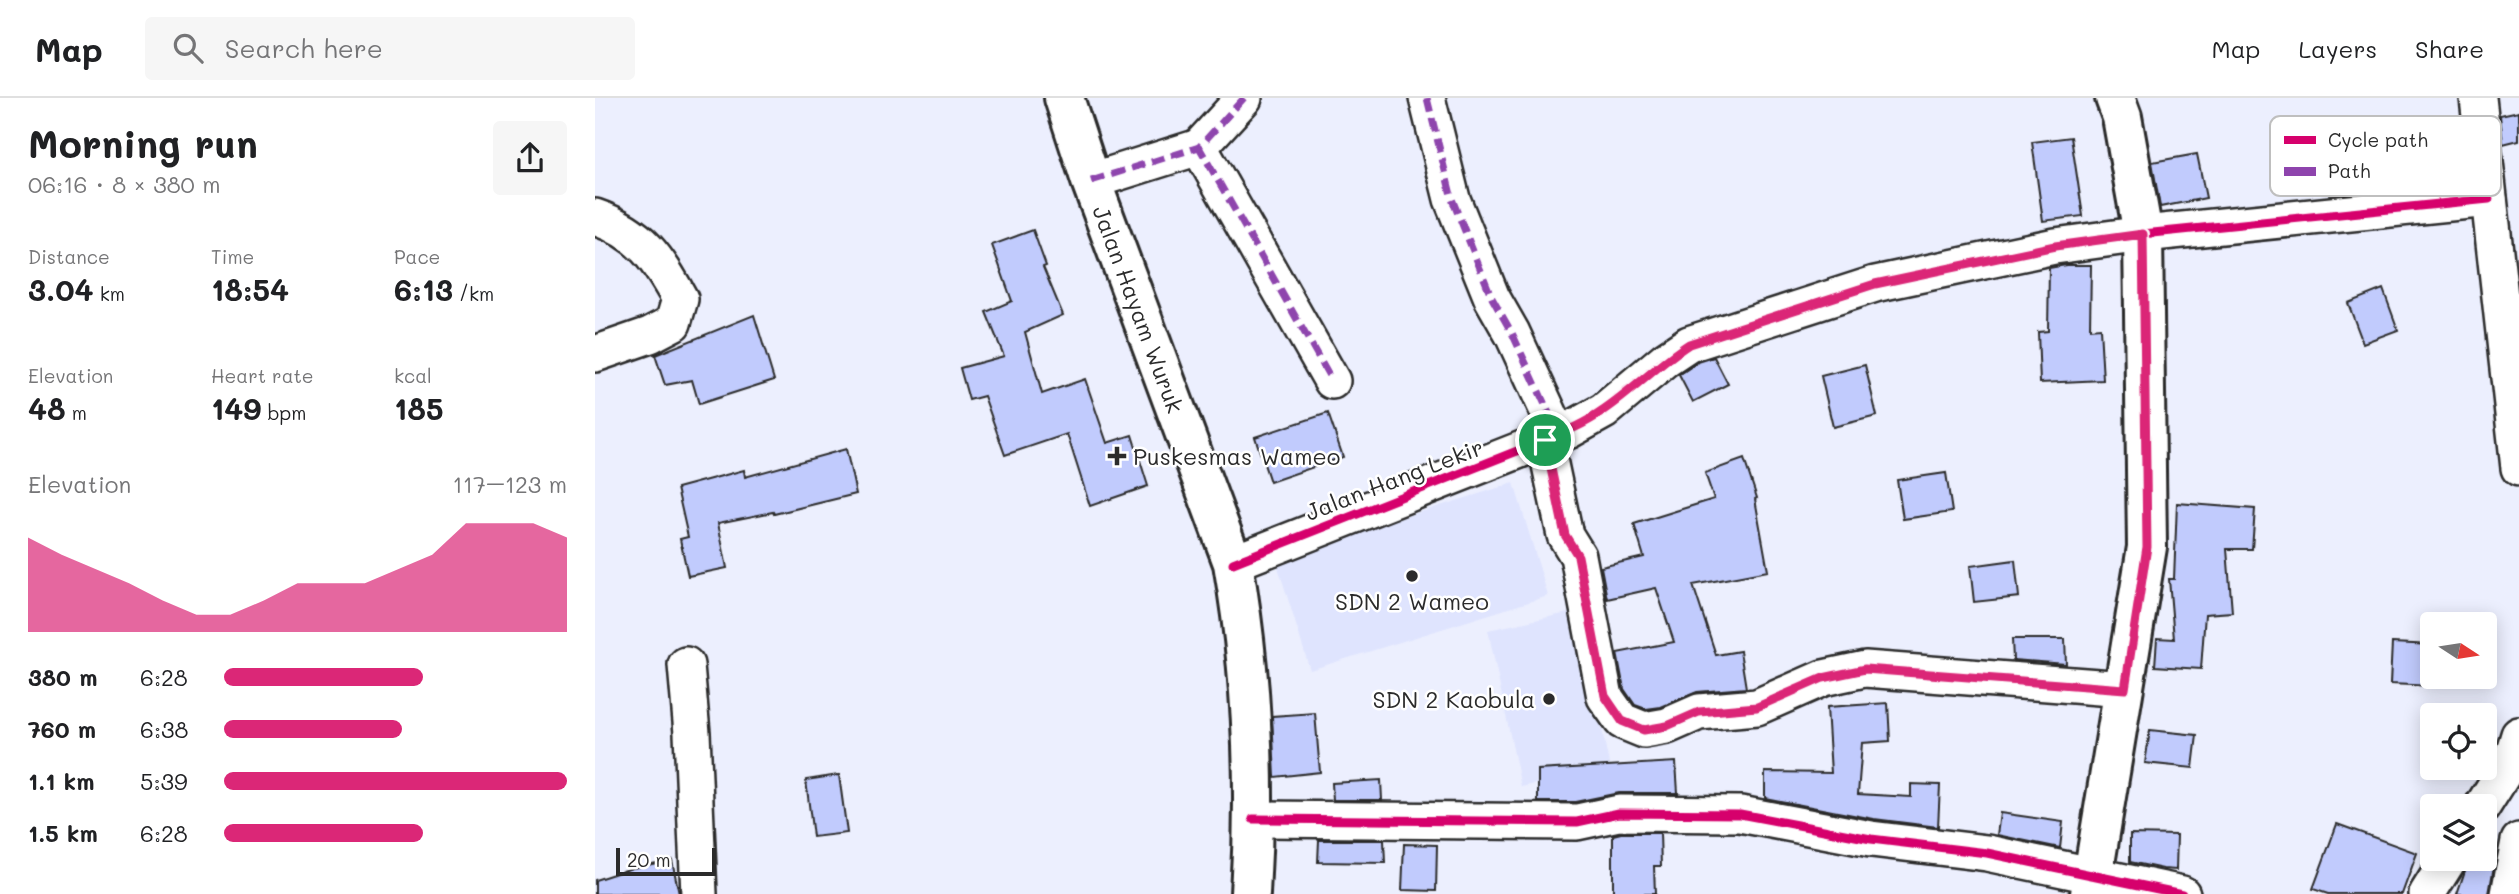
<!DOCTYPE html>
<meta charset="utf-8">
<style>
:root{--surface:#fff;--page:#f6f6f6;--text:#202124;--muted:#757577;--line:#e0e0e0;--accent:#db2777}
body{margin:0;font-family:Mali,sans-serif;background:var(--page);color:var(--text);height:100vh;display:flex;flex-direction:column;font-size:26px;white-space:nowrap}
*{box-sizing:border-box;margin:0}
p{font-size:23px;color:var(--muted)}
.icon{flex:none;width:38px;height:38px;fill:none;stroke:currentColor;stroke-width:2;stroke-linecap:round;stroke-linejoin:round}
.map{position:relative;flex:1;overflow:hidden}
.side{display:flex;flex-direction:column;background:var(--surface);width:595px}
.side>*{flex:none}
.needle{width:46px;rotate:102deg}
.tools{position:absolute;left:1825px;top:514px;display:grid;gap:14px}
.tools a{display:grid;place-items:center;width:77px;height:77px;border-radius:7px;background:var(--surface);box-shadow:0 4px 18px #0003;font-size:35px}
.scale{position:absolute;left:21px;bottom:18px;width:100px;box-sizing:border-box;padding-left:7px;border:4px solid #2b2b2b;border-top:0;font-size:19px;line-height:24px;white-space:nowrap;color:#2b2b2b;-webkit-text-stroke:5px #fff;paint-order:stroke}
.pin{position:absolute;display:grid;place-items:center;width:60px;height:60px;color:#fff;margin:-30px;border:4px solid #fff;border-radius:50%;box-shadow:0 2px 7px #0007}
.round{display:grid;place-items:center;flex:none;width:74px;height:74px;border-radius:7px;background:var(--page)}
.summary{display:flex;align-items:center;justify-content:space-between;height:119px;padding:0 28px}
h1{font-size:38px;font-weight:700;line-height:52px}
.stats{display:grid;grid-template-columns:repeat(3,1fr);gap:10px;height:119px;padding:7px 28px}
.stats div{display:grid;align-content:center}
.stats b{font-size:30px;font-weight:700}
.stats small{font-size:19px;font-weight:400}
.stats p{font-size:19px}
.chart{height:196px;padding:14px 28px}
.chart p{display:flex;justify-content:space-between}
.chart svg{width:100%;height:126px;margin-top:7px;fill:var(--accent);opacity:.7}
ul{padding:0 28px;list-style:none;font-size:23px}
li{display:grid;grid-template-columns:112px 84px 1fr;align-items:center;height:52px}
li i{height:18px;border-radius:9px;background:var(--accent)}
header{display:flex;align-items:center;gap:42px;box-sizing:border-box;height:98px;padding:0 35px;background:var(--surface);border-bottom:2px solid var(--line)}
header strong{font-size:33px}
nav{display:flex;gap:38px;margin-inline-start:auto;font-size:24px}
.search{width:490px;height:63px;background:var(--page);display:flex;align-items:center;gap:18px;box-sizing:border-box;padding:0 24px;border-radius:7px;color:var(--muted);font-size:26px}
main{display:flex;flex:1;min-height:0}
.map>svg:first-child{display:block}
.built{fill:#dfe4fe}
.building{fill:#c1cbfd;stroke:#2b2b2b;stroke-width:2}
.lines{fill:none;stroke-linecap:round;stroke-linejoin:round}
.street-casing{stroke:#2b2b2b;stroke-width:40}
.secondary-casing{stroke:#2b2b2b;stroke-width:44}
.street{stroke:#fff;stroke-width:35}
.secondary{stroke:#fff;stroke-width:38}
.quiet{stroke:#8e44ad;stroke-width:7;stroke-dasharray:14 7;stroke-linecap:butt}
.cycleway-casing{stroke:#fff;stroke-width:13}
.cycleway{stroke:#d6006c;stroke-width:9}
.route-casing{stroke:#fff;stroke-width:14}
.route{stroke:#db2777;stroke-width:9}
.poi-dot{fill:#2b2b2b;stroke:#fff;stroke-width:2.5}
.labels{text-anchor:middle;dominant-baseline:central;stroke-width:5;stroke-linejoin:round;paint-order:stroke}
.street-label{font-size:23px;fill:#2b2b2b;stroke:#fff}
.poi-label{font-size:23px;fill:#2b2b2b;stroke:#fff;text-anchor:start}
.key{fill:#fff;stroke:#bfbfbf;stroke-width:2}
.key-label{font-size:19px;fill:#2b2b2b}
</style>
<header>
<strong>Map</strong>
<div class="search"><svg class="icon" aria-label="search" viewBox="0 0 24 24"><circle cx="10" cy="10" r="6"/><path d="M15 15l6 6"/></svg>Search here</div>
<nav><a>Map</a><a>Layers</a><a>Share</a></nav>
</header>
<main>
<section class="side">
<div class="summary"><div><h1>Morning run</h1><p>06:16 · 8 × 380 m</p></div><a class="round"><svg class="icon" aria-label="share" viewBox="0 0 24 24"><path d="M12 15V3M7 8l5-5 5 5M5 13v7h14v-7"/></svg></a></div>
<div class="stats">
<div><p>Distance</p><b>3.04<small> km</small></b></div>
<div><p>Time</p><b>18:54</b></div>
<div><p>Pace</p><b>6:13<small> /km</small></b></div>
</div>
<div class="stats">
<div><p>Elevation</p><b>48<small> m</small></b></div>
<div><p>Heart rate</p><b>149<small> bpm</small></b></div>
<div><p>kcal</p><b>185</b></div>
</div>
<div class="chart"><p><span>Elevation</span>117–123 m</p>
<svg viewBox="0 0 160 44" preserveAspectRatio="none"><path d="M0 44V11L10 17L20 22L30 27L40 33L50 38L60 38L70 33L80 27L90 27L100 27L110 22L120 17L130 6L140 6L150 6L160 11V44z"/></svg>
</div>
<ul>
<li><b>380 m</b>6:28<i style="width:58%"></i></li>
<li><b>760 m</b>6:38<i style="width:52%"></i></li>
<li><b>1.1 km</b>5:39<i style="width:100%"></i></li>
<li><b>1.5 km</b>6:28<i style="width:58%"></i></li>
</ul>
</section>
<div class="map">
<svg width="1924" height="796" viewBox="0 0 1924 796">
<rect width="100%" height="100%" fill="#eceffe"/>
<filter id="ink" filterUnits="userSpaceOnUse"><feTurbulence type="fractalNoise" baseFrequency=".0143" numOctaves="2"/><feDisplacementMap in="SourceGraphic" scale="14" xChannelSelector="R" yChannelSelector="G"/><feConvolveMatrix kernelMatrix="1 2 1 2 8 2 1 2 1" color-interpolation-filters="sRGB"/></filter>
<g filter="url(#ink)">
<g class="built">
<polygon points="919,385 953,498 715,572 680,459"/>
<polygon points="982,513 1015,670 926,689 893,532"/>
</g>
<g class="building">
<polygon points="1924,13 1924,42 1908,46 1905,17"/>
<polygon points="1476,39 1488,118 1448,123 1437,44"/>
<polygon points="1602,56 1611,100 1565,109 1557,64"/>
<polygon points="438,132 451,168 448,169 468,217 430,234 447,296 490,281 512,345 537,337 553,388 495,408 472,336 410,357 389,298 374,302 365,270 409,258 391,214 417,203 397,147"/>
<polygon points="1471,167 1496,167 1495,231 1505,230 1508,282 1445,285 1443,234 1453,233 1454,170"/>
<polygon points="1788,191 1803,232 1768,245 1753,205"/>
<polygon points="159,217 179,282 104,306 97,282 70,287 60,257"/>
<polygon points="1119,259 1133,286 1098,304 1084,277 1103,264"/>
<polygon points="1270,267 1282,318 1238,329 1226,278"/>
<polygon points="733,315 748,359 675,384 660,339"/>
<polygon points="251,351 261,396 179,416 178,414 123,425 132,470 93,478 85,441 93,439 82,390 149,372 150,379"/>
<polygon points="1149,361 1162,400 1160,401 1173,473 1098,487 1121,557 1145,553 1151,590 1102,594 1066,609 1051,611 1040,607 1029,591 1022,555 1079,544 1061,490 1012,501 1006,469 1049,459 1039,426 1119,401 1110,375"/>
<polygon points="1351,375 1357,414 1308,421 1302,382"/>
<polygon points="1582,405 1660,411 1657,451 1632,451 1637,514 1610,516 1606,571 1560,568 1562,540 1579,541 1574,481 1579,481"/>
<polygon points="1420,462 1424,499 1379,504 1375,468"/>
<polygon points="1417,541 1470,541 1471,566 1418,562"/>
<polygon points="1797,545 1838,547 1838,588 1795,586"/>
<polygon points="1293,605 1295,643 1267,645 1263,696 1316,699 1316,686 1345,687 1343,729 1279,721 1170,700 1170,674 1236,675 1232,609"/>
<polygon points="720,615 725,674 680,679 677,618"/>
<polygon points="1555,632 1602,637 1598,670 1550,665"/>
<polygon points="1081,664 1083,695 1024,695 980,704 943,704 943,672"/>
<polygon points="244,677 252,735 218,739 211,682"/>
<polygon points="786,682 787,702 738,702 737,685"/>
<polygon points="1405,715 1468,724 1465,750 1402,737"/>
<polygon points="1742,726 1822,755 1807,796 1733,796 1718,791"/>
<polygon points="1026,735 1065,735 1066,768 1059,768 1060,796 1018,796 1018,737"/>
<polygon points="1535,736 1582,737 1581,772 1568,771 1535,764"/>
<polygon points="724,742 789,742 790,765 723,764"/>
<polygon points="809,746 842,747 841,793 807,792"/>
<polygon points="1874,761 1899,768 1894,796 1862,796"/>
<polygon points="77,762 84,796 0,796 0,782 37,770"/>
</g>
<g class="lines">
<g class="street-casing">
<g id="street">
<polyline points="649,0 604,49 737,283"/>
<polyline points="832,0 857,101 897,200 917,235 964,337"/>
<polyline points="1883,0 1924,370"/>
<polyline points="496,83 604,49"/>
<path d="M0,119C47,135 62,160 85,201L78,225L55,237L0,256"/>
<polyline points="950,343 970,437 983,458 1010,599 1027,623 1049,632 1072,628 1104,614 1162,609 1228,580 1270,571 1530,591"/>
<polyline points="638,465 973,333 1009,313 1070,262 1094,246 1280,186 1460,148 1548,136 1894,101"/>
<polyline points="91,567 97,635 104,796"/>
<polyline points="1887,709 1916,663 1924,637"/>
<polyline points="658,721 982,724 1024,715 1145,716 1276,741 1392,755 1587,796"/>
<polyline points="1832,796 1854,761"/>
<polyline points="1914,796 1924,743"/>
</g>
</g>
<g class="secondary-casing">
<g id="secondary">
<path id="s1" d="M469,0L496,83L638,465C657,574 662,685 655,796"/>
<polyline points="1495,796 1552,449 1548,136 1527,19 1520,0"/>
</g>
</g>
<use href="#street" class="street"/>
<use href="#secondary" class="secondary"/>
<g class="quiet">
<polyline points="649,0 604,49 737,283"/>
<polyline points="832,0 857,101 897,200 917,235 964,337"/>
<polyline points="496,83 604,49"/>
<polyline points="950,343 970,437 983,458 1010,599 1027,623 1049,632 1072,628 1104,614 1162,609 1228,580 1270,571 1530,591"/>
</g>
<g class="cycleway-casing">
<g id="cycleway">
<polyline points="638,465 973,333 1009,313 1070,262 1094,246 1280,186 1460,148 1548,136 1894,101"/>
<polyline points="658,721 982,724 1024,715 1145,716 1276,741 1392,755 1587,796"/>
</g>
</g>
<use href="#cycleway" class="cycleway"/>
</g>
</g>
<g class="lines" filter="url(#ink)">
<g class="route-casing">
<path id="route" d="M1548,136L1552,449L1530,591L1270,571L1228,580L1162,609L1104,614L1072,628L1049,632L1027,623L1010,598L983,458L970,437L950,342C970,334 990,326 1008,313C1038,293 1063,266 1094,246L1280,186L1460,148Z"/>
</g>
<use href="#route" class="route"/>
</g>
<g class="poi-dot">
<path d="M518.5 347.5h7v7h7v7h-7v7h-7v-7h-7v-7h7z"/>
<circle cx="817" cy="478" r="7"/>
<circle cx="954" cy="601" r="7"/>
</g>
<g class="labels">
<g class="street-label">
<text stroke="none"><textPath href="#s1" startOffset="224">Jalan Hayam Wuruk</textPath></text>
<text transform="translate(799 381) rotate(-21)">Jalan Hang Lekir</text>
</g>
<g class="poi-label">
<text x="538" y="358">Puskesmas Wameo</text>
<text x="817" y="503" text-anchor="middle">SDN 2 Wameo</text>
<text x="940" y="601" text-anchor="end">SDN 2 Kaobula</text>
</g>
</g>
<rect x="1675" y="18" width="231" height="80" rx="10" class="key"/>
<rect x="1689" y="38" width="32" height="8" fill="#d6006c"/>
<rect x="1689" y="69" width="32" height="9" fill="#8e44ad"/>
<g class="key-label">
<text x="1733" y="49">Cycle path</text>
<text x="1733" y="80">Path</text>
</g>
</svg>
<div class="tools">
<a><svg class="needle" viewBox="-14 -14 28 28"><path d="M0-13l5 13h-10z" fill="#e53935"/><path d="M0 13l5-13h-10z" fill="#757577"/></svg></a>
<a><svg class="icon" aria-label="locate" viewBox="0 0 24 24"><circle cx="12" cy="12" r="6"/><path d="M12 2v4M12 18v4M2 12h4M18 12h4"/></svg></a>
<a><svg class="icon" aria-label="layers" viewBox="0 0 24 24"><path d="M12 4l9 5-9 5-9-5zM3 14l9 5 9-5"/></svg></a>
</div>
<div class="scale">20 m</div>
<div class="pin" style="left:950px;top:342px;background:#1e9e55"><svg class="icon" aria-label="arrive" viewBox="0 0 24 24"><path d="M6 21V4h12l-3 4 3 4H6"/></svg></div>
</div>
</main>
